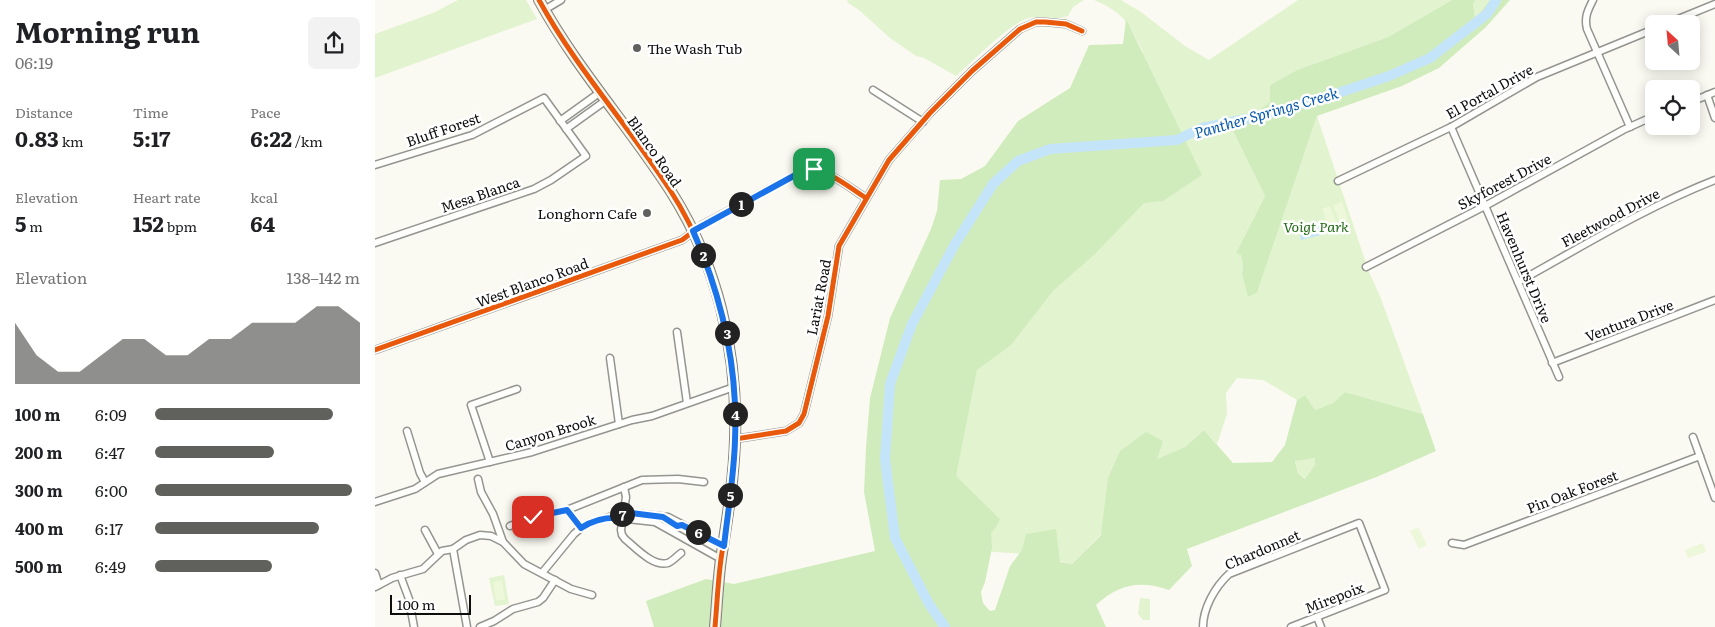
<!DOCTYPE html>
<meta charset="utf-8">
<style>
:root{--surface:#fff;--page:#f2f2f2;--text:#202124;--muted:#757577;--accent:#60605d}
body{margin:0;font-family:Literata,serif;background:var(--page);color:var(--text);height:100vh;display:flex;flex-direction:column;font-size:19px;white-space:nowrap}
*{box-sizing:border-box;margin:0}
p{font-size:16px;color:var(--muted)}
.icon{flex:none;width:28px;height:28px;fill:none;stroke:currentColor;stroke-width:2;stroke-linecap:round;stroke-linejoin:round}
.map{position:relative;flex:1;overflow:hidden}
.sheet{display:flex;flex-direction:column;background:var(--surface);width:375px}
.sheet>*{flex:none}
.needle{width:32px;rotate:334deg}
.buttons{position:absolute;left:1270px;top:15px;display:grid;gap:10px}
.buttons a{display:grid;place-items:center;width:55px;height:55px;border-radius:8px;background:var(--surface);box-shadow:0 2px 12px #0003;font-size:25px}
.scale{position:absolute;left:15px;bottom:12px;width:81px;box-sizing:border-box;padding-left:5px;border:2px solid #0d0d0d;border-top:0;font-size:14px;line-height:18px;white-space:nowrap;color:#0d0d0d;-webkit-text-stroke:4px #fff;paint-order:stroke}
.pin{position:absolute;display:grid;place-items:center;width:42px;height:42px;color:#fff;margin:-21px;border-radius:10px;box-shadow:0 2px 8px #0006}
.km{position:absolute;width:25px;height:25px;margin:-12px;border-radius:50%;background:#222;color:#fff;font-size:14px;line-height:25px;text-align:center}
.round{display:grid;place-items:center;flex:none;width:52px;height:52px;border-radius:8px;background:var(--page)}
.overview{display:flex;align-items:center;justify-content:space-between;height:85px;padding:0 15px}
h1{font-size:28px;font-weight:700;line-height:38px}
.figures{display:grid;grid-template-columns:repeat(3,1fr);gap:8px;height:85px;padding:5px 15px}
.figures div{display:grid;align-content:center}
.figures b{font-size:21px;font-weight:700}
.figures small{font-size:14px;font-weight:400}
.figures p{font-size:14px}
.chart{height:140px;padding:10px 15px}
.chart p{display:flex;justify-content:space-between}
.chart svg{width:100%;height:90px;margin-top:5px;fill:var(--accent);opacity:.7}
ul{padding:0 15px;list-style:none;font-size:16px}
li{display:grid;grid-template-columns:80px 60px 1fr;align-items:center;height:38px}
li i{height:12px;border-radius:6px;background:var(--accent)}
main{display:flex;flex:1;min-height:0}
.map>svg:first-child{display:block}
.green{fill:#e2f3cf}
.forest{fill:#d1ecbc;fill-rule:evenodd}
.pitch{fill:#edf7d9}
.water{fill:#c4e4fa}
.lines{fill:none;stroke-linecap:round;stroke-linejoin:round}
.river{stroke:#c4e4fa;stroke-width:10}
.street-casing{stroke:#949490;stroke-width:9}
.primary-casing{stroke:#81817d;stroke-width:12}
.street{stroke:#fefefd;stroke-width:6}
.primary{stroke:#ede9d8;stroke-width:10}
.cycleway-casing{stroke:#fff;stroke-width:8}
.cycleway{stroke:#e8590c;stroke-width:5}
.route-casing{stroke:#fff;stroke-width:10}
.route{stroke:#1a73e8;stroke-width:6}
.poi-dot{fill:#60605d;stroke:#fff;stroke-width:2}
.labels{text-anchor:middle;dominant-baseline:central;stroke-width:5;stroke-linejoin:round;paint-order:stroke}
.poi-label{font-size:14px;fill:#0d0d0d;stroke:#fff;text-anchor:start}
.street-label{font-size:14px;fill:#0d0d0d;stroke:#fff}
.park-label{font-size:14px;font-style:italic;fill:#236c16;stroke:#fff}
.water-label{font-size:15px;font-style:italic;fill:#095bad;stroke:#fff}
</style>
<main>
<section class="sheet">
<div class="overview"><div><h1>Morning run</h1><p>06:19</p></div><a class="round"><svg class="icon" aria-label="share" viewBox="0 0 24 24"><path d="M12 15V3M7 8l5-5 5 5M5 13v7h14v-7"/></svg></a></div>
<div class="figures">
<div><p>Distance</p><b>0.83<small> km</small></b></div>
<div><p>Time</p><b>5:17</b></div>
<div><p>Pace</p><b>6:22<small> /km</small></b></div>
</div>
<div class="figures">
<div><p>Elevation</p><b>5<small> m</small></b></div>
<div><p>Heart rate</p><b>152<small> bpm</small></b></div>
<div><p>kcal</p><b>64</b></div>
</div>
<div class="chart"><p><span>Elevation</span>138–142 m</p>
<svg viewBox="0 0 160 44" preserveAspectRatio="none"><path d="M0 44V14L10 30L20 38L30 38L40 30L50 22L60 22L70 30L80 30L90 22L100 22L110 14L120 14L130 14L140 6L150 6L160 14V44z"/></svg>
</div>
<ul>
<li><b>100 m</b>6:09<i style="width:87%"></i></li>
<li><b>200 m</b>6:47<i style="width:58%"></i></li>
<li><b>300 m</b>6:00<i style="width:96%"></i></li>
<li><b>400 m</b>6:17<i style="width:80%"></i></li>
<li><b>500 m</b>6:49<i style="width:57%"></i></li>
</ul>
</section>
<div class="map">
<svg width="1340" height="627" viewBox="0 0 1340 627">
<rect width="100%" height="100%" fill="#fbfaf2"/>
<g class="green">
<polygon points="83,0 151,0 162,19 0,78 0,34 58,13"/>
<path d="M472,0H709L698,7L693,16C680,21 667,15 654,18C636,22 596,63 581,76L549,58L541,56L515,38L484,10L473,3Z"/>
<path d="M719,0H746L766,12L810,46L834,60L923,0H1077L1013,37L922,70L895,85V102L857,129L890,196L861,253L866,254L868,266L867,275L873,297L882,293L942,116L994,272L1005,296L1048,414L970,392L958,403L940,410L930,395L922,400L888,380L862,378L851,393L852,414L842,444L829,430L810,447L782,459L726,534L697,564L653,554L619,552L569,540L600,352L768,52C753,23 751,14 719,0Z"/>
<polygon points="1101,0 1115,0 1100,19 1098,2"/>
<polygon points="941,458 940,465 931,479 923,473 920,460"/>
<polygon points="129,575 134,604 120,606 114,578"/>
<polygon points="765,598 775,599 775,620 768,620 763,614"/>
</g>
<g class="forest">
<polygon points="1077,0 1101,0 1098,3 1100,19 1115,0 1135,0 1111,27 1064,68 1027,86 942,116 882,293 873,297 867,275 868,266 866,255 861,253 890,196 857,129 895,102 895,85 922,70 1013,37"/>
<path d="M751,19L827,175L788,201L769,203L720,254L678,291L636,345L602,370L581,476L625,519L622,526L616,533L617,548L610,582L606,592L608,603L615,611L620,610L635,566L647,550L651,534L681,529L685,562L697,564L726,535L733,478L745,451L771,432L788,441L782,459L810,447L829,430L858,463L897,462L910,445L922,400L930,395L940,410L958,403L970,392L1048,414L1061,451L1004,476L812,549L817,566L794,590C765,580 744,584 721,605L731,627H279L271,601L331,579L359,584L500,551L489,492L491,447L495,398L515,318L556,229L562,211L565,180L586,179L610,166L643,121L695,88L714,45L748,44ZM940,458V465L930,479L923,473L920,461Z"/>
</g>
<g class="pitch">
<polygon points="967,201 973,220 965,223 958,205"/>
<polygon points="955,206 962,224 953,227 947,209"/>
<polygon points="1043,527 1052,545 1044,549 1035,531"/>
<polygon points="1328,543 1331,552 1313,558 1310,550"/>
<polygon points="127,580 130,599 121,601 118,582"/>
</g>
<polygon class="water" points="944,225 946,235 926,240 924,230"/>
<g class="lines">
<polyline class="river" points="570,627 554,604 520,538 510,459 515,384 537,324 580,244 618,184 643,161 675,149 802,140 827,128 886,116 945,99 1014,76 1055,58 1112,14 1121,0"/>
<g class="street-casing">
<g id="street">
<path d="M1218,0C1213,10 1209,17 1212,29L1255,127"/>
<polyline points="169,10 186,0"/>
<polyline points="1291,24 1340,4"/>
<polyline points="498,90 548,122"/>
<polyline points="1332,95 1340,118"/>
<polyline points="1316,102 1340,92"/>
<polyline points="185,121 224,93"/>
<polyline points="1076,127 1184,377"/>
<polyline points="191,129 230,101"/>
<polyline points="0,165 97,135 169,98 211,156 176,180 159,189 0,243"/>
<polyline points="963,181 1076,127 1162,77 1279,29"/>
<polyline points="991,267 1110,206 1248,130 1279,116"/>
<path d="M1143,282C1208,246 1271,207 1340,180"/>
<polyline points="302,332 312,403"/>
<path d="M0,350L307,240L327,225L430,170C453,168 473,187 491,198"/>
<polyline points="235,358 244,424"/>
<polyline points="1177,363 1340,300"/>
<polyline points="32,431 45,473 50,482"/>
<polyline points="1318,437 1340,498"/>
<polyline points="360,439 411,431 424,423 429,414 453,316 464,246 514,160 555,113 597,71 645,29 661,22 670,22 691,24 707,31"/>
<polyline points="115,462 96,405 142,389"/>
<polyline points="103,479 106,492 118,514 128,542"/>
<path d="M249,487L251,497L246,530L247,535L250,539C261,548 278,567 293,563C298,561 302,556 306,553"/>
<polyline points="0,502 40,489 63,474 157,452 257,420 277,416 359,387"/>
<polyline points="192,510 206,528"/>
<polyline points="248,512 293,517 349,546"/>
<polyline points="288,517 302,526 307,525"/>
<polyline points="135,526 158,517 192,510 267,480 303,479 329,482"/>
<polyline points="50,530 63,554"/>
<polyline points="1077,543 1089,545 1325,456"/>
<polyline points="78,549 92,627"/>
<polyline points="0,573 4,585"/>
<polyline points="167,573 199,534 206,528 214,523 234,517 280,522 346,559"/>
<polyline points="25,575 34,599 39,627"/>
<polyline points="0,587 17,578 48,569 67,551 78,549 91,540 105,535 116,536 128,542 149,564 196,589 217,595"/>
<polyline points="942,617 946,627"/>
<polyline points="105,627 119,621 138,609 163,602 168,598 180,580"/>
<path d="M828,627C828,608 840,587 854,574L984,523L1010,590L916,627"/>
</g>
</g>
<g class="primary-casing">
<path id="primary" d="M164,0C201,68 253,125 295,190C342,263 363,352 360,439C359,479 352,520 346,559C343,581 342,604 340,627"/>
</g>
<use href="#street" class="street"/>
<use href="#primary" class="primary"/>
<g class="cycleway-casing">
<g id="cycleway">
<path d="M164,0C201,68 253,125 295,190C342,263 363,352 360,439C359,479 352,520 346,559C343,581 342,604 340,627"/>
<path d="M0,350L307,240L327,225L430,170C453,168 473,187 491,198"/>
<polyline points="360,439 411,431 424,423 429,414 453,316 464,246 514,160 555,113 597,71 645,29 661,22 670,22 691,24 707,31"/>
</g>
</g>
<use href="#cycleway" class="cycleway"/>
</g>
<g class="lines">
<g class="route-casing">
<path id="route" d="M158,517L192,510L206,528C218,520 232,517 246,518L248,512L288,517L302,526L307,525L349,546C353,511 359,475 360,440C363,367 347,297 318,231L424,173L439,169"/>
</g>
<use href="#route" class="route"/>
</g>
<g class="poi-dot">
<circle cx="262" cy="48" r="5"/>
<circle cx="272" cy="213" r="5"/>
</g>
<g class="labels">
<g class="poi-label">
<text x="272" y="48">The Wash Tub</text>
<text x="262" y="213" text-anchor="end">Longhorn Cafe</text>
</g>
<g class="street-label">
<text transform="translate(1114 91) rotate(-29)">El Portal Drive</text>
<text transform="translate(68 129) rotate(-19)">Bluff Forest</text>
<text transform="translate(280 151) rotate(55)">Blanco Road</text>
<text transform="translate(1129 181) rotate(-28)">Skyforest Drive</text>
<text transform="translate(105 194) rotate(-19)">Mesa Blanca</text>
<text transform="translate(1235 217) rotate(-28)">Fleetwood Drive</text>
<text transform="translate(1150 267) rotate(67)">Havenhurst Drive</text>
<text transform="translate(157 282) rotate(-20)">West Blanco Road</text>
<text transform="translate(443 297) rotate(-79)">Lariat Road</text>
<text transform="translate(1254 320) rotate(-21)">Ventura Drive</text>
<text transform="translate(175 432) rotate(-17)">Canyon Brook</text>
<text transform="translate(1197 491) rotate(-21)">Pin Oak Forest</text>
<text transform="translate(887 549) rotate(-23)">Chardonnet</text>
<text transform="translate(959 597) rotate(-21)">Mirepoix</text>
</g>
<g class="park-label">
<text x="941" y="226">Voigt Park</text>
</g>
<g class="water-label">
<text transform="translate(891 112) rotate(-16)">Panther Springs Creek</text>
</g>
</g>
</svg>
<div class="buttons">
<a><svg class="needle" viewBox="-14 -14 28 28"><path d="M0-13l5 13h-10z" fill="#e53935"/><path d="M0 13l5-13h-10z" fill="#757577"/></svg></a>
<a><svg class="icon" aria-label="locate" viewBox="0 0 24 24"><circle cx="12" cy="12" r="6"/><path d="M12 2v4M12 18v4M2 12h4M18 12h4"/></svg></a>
</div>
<div class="scale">100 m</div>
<div class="pin" style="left:439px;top:169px;background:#1e9e55"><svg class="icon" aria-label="arrive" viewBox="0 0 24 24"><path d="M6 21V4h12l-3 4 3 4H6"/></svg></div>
<div class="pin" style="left:158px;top:517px;background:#d93025"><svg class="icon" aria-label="check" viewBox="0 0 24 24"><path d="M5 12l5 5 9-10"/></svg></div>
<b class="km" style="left:366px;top:204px">1</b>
<b class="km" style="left:328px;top:255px">2</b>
<b class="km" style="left:352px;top:333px">3</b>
<b class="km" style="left:360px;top:414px">4</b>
<b class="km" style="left:355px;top:495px">5</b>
<b class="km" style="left:323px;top:532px">6</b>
<b class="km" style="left:247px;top:514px">7</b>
</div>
</main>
